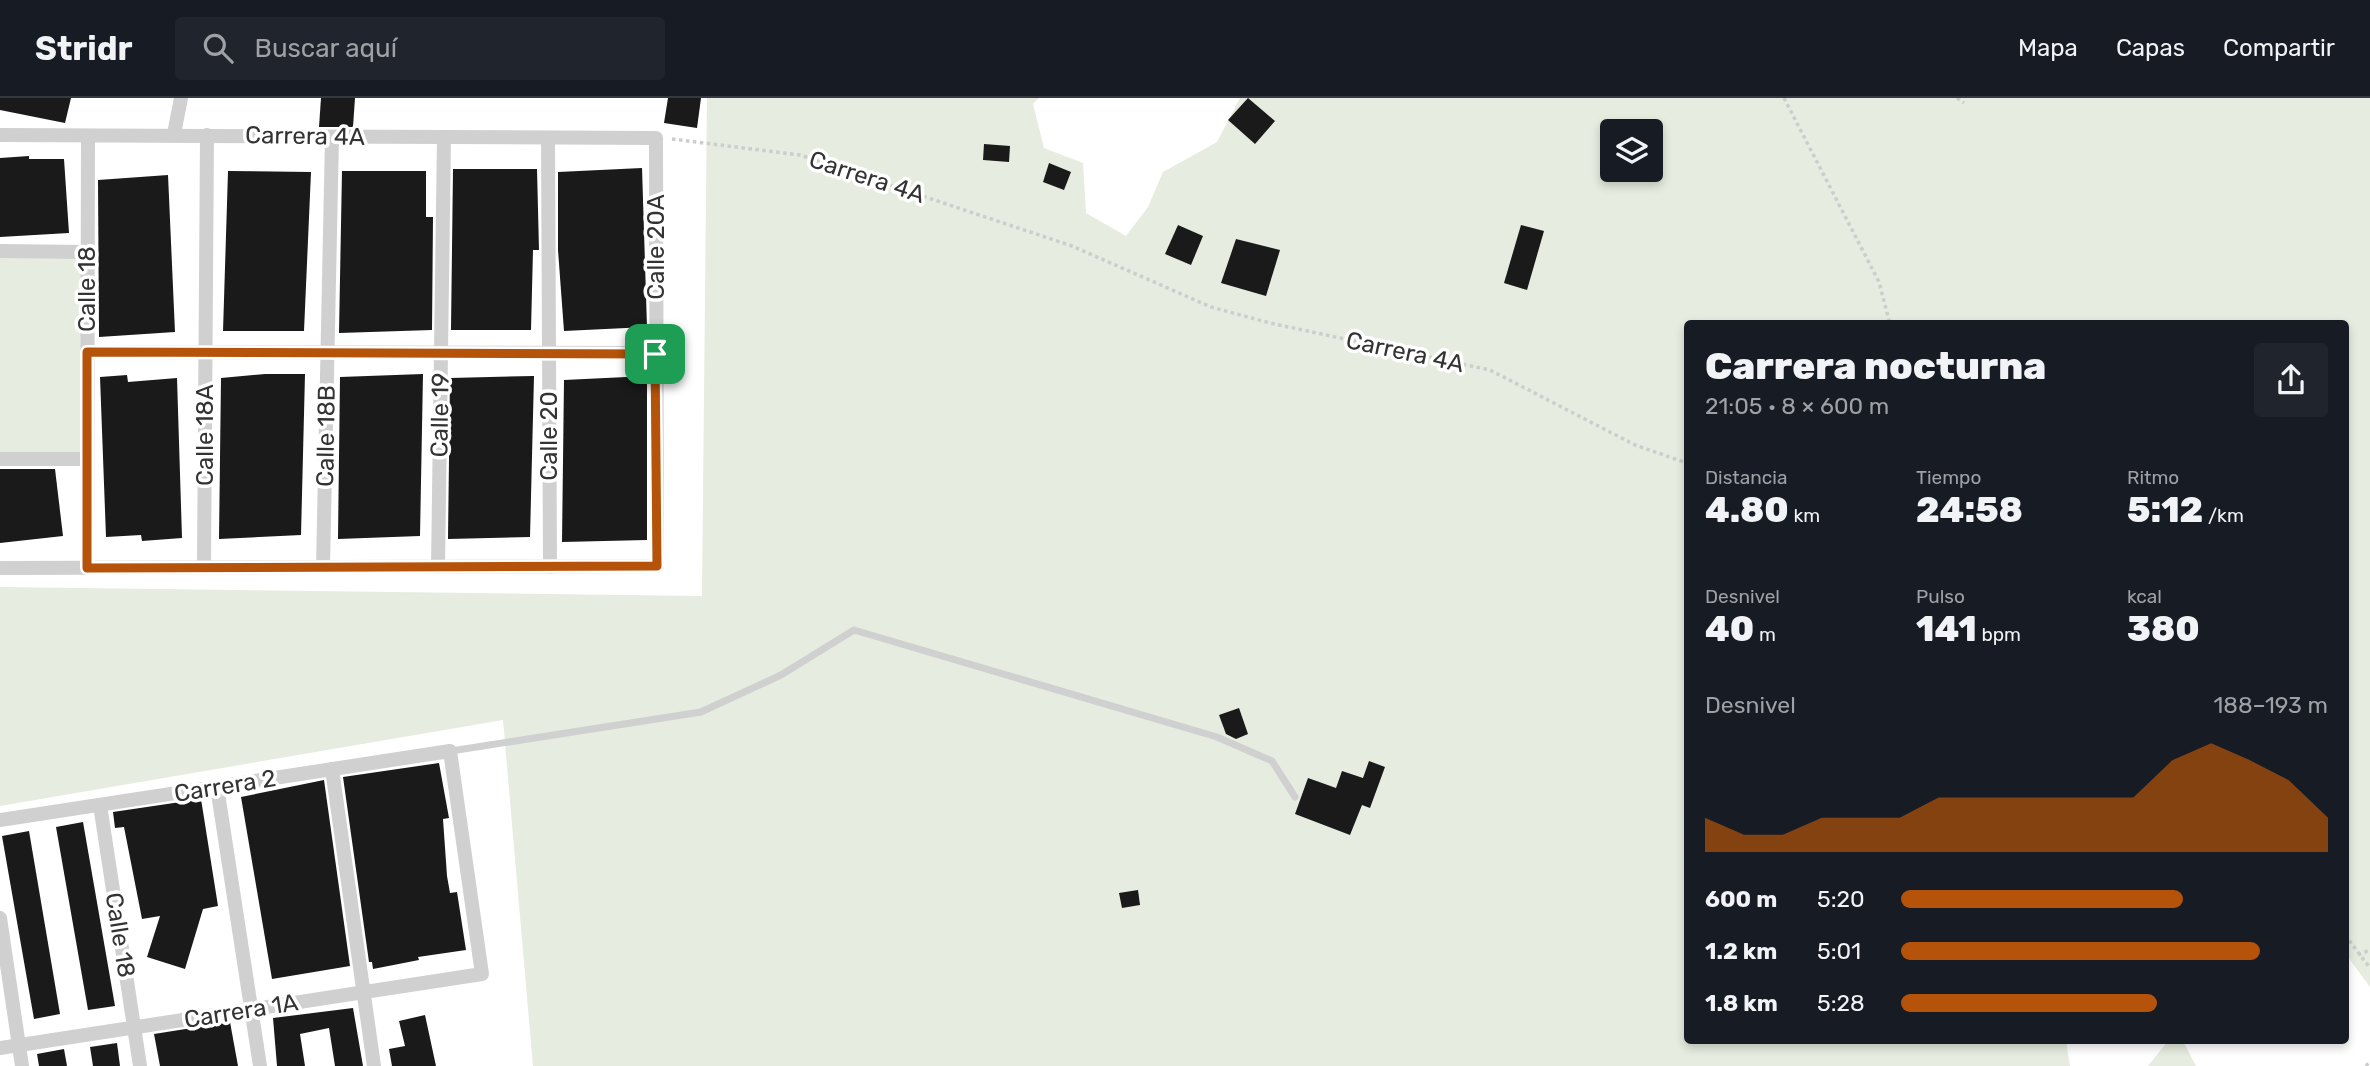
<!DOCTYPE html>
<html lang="es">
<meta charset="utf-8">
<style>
:root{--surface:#171b24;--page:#20242c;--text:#f1f3f6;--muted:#9ea1a6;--line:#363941;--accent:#b45309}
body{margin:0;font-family:Rubik,sans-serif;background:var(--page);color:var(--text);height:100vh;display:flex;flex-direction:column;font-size:26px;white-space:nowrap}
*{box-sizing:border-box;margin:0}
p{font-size:23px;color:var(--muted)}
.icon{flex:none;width:38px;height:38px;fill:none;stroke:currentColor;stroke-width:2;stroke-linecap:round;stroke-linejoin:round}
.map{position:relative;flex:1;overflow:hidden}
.side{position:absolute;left:1684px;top:222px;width:665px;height:724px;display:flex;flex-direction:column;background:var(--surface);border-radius:7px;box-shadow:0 4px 10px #0003}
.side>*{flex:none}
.buttons{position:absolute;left:1600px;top:21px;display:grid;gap:14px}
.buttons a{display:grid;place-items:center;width:63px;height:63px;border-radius:7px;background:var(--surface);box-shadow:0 4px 10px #0003;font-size:35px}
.pin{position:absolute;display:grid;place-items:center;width:60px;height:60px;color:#fff;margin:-30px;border-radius:14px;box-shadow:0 4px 10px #0006}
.round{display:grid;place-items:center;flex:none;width:74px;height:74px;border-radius:7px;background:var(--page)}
.head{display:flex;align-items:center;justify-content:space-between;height:119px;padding:0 21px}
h1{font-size:38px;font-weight:800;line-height:52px}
.figures{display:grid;grid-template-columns:repeat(3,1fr);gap:10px;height:119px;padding:7px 21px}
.figures div{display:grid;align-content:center}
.figures b{font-size:35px;font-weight:800}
.figures small{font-size:19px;font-weight:400}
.figures p{font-size:19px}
.chart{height:196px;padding:14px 21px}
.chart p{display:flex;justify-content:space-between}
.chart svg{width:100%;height:126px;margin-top:7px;fill:var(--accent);opacity:.7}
ul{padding:0 21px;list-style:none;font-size:23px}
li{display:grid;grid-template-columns:112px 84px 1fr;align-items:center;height:52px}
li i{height:18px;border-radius:9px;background:var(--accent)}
header{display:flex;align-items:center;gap:42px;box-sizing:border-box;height:98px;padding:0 35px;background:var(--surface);border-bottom:2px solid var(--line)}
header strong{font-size:33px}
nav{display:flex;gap:38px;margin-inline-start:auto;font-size:24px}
.search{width:490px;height:63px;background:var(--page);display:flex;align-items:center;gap:18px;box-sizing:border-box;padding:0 24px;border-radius:7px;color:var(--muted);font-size:26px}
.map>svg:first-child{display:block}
.green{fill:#e6ecdf;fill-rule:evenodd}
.building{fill:#1a1a1a}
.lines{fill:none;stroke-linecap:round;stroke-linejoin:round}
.path{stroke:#cdcdcd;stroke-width:3.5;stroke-dasharray:3.5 3.5;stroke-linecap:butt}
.service{stroke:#d0d0d0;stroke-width:7}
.minor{stroke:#d0d0d0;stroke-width:14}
.route-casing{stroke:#fff;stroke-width:14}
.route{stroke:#b45309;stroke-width:9}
.labels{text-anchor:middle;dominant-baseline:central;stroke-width:7;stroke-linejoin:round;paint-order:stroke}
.street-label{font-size:24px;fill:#333;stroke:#fff}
</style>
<header>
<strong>Stridr</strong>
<div class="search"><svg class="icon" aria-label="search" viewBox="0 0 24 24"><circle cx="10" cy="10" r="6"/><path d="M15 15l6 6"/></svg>Buscar aquí</div>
<nav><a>Mapa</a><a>Capas</a><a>Compartir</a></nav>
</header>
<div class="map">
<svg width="2370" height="968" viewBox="0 0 2370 968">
<rect width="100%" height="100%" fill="#fff"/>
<g class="green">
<path d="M707,0H1039L1033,6L1044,50L1083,65L1086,115L1126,138L1148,109L1163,74L1217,44L1240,0H2370V889L2345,855V226H1687V943H2066L2070,968H533L503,622L0,708V489L702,498ZM1612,33H1650V72H1612Z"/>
<polygon points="82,157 84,357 0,358 0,158"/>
<polygon points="2168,943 2183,943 2196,968 2148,968"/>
</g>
<g class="building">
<polygon points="0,0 71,0 65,25 0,12"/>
<polygon points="321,0 355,0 353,29 319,29"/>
<polygon points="668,0 701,0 697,30 664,25"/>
<polygon points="1248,0 1275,23 1255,46 1228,22"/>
<polygon points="984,46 1010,48 1009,64 983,62"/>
<polygon points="29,58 29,61 64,61 69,135 0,139 0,60"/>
<polygon points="1049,65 1071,74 1064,92 1043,84"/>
<polygon points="642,70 647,229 564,233 558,152 558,74"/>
<polygon points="453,71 537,71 539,152 533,152 531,232 451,232"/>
<polygon points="228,73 311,74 304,233 223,233"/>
<polygon points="342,73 426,73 426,119 433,119 432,232 339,235"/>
<polygon points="168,77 175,234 99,239 98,82"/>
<polygon points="1178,127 1203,138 1191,167 1165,156"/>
<polygon points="1521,127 1544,133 1527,192 1504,185"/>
<polygon points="1236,141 1280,152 1266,198 1221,185"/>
<polygon points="265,276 305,276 301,437 219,441 221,280"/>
<polygon points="423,276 420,438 338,441 340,279"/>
<polygon points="127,277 128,284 177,280 182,440 142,443 141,437 106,439 100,279"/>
<polygon points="534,278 530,439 448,441 450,280"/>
<polygon points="647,278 647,442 562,444 564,282"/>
<polygon points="0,371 55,371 63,438 0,445"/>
<polygon points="1239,610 1248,636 1236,641 1226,636 1219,617"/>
<polygon points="1369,663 1385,669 1370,710 1362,707 1350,737 1295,716 1308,680 1336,690 1342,673 1363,680"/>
<polygon points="439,665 449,720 443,721 447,778 450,795 457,794 466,852 418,859 419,862 373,871 372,864 369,864 343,679"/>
<polygon points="324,682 350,868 272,881 241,699"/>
<polygon points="201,701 218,808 203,811 185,871 147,859 160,818 142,821 124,729 115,730 113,714"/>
<polygon points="83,724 115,908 88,912 56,729"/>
<polygon points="29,733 60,916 34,921 2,738"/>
<polygon points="1138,792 1140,807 1122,810 1119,795"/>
<polygon points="353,910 363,968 335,968 329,930 300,936 305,968 277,968 273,920"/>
<polygon points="425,917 436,968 392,968 389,951 405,948 399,923"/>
<polygon points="230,924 238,968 160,968 154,936"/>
<polygon points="117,945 120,968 93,968 90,949"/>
<polygon points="64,951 67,968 39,968 37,956"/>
</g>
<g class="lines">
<g class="path">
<polyline points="1784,0 1879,184 1890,226"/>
<polyline points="1957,0 1964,5"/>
<polyline points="672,41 800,57 1072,148 1211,209 1270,225 1490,272 1635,347 1687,365"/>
<polyline points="2345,837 2370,870"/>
<polyline points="2358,857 2370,852"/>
<polyline points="2366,968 2370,963"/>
</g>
<polyline class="service" points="451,653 701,614 781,577 854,532 1217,639 1272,663 1295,699"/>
<g class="minor">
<polyline points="174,36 181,0"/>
<polyline points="0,37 656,40 657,468 0,470"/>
<polyline points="548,40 550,469"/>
<polyline points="0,153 87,154"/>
<polyline points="87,254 655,255"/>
<polyline points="0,361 87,361"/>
<polyline points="204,469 207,37"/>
<polyline points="323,469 332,39"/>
<polyline points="438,469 444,39"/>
<polyline points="87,470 88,38"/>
<polyline points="332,671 374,968"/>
<polyline points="217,689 260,968"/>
<polyline points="100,707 140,968"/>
<polyline points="0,722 450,653 482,876 0,950"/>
<polyline points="0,820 22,968"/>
</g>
</g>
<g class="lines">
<g class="route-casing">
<polygon id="route" points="87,254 655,256 657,468 87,470"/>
</g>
<use href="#route" class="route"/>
</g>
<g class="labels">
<g class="street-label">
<text transform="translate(305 38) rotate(1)">Carrera 4A</text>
<text transform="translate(867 79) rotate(18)">Carrera 4A</text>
<text transform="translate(656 149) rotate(-90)">Calle 20A</text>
<text transform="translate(87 191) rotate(-90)">Calle 18</text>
<text transform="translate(1405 254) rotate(12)">Carrera 4A</text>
<text transform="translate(440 317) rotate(-89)">Calle 19</text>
<text transform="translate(205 337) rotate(-90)">Calle 18A</text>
<text transform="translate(326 338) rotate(-89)">Calle 18B</text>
<text transform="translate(549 338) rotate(-90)">Calle 20</text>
<text transform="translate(225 688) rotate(-9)">Carrera 2</text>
<text transform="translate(120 837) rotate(81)">Calle 18</text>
<text transform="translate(241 913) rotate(-9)">Carrera 1A</text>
</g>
</g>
</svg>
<div class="buttons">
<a><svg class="icon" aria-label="layers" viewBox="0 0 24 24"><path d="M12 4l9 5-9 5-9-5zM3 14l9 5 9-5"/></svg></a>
</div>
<div class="pin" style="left:655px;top:256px;background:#1e9e55"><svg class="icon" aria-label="arrive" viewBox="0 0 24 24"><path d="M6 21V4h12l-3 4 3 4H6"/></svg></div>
<section class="side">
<div class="head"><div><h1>Carrera nocturna</h1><p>21:05 · 8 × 600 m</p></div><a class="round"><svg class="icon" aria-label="share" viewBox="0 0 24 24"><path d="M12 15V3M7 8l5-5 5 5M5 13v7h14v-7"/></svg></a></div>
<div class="figures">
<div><p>Distancia</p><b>4.80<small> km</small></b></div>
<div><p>Tiempo</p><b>24:58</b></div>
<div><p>Ritmo</p><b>5:12<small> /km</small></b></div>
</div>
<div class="figures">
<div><p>Desnivel</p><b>40<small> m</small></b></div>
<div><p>Pulso</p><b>141<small> bpm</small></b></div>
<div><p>kcal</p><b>380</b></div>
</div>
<div class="chart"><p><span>Desnivel</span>188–193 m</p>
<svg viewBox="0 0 160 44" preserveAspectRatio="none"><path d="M0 44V32L10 38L20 38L30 32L40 32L50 32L60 25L70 25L80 25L90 25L100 25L110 25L120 12L130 6L140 12L150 19L160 32V44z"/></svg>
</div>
<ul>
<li><b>600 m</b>5:20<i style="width:66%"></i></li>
<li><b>1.2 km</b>5:01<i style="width:84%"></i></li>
<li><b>1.8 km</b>5:28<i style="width:60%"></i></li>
</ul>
</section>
</div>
